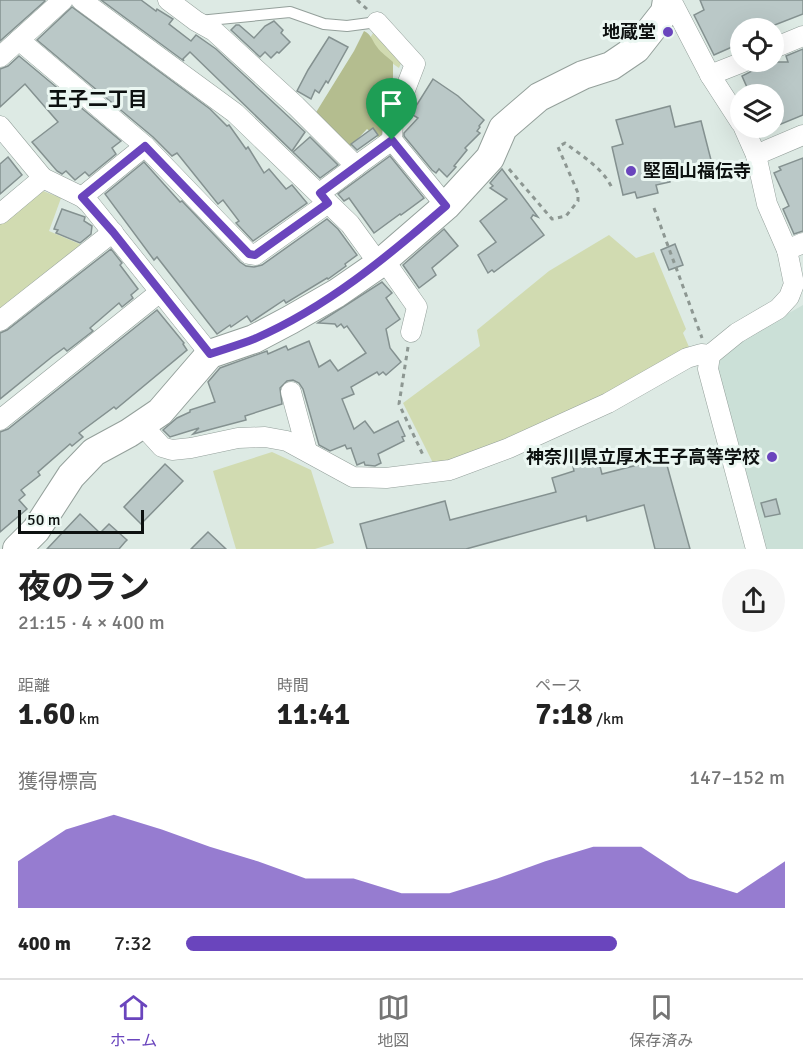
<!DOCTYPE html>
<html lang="ja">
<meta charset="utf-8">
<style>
:root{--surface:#fff;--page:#f6f6f6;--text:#222;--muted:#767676;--line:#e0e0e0;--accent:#6a45bd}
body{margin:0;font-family:Signika,"Noto Sans JP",sans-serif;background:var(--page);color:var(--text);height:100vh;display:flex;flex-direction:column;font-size:22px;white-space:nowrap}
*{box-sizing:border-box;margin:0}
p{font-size:20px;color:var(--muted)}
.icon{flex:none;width:33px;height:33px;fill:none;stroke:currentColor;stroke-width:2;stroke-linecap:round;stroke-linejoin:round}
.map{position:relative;height:549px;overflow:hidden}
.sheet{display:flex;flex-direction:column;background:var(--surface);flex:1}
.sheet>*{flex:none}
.tools{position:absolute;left:730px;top:18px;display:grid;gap:12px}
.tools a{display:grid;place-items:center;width:54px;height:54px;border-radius:50%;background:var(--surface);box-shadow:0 6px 24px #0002;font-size:30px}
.scale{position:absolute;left:18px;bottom:15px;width:126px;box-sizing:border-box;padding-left:6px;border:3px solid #0d1110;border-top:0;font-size:16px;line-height:21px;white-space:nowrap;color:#0d1110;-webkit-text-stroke:4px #ebf7f2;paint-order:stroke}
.pin{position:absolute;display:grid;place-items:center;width:51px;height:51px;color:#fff;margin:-62px -26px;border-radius:50% 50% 50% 0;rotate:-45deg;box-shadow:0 0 6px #0007}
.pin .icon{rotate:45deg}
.round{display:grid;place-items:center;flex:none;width:63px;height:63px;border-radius:32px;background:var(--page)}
.headline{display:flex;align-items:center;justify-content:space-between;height:102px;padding:0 18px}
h1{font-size:33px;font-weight:700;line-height:45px}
.stats{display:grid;grid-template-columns:repeat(3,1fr);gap:9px;height:102px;padding:6px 18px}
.stats div{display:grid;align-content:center}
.stats b{font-size:30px;font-weight:700}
.stats small{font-size:16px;font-weight:400}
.stats p{font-size:16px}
.chart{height:168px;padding:12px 18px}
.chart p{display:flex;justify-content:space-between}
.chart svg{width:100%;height:108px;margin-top:6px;fill:var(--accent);opacity:.7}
ul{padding:0 18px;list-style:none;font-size:20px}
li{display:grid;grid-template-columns:96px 72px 1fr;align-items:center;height:45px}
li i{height:15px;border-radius:8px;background:var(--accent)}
.tabs{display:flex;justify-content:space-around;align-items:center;height:84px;border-top:2px solid var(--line);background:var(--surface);font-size:16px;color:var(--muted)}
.tabs a{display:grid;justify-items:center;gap:3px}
.tabs .on{color:var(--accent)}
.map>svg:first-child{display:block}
.built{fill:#cbe0d7}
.green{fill:#d1dbb1}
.forest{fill:#b4bd8f}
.building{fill:#bac8c7;stroke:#849190;stroke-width:1.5}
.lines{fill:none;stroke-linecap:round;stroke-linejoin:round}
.lane-casing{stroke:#94a09b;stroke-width:12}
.street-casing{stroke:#94a09b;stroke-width:21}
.secondary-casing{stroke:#94a09b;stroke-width:30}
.path{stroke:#8d9792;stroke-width:3;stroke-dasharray:4.5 4.5;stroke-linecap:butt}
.lane{stroke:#fff;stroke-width:10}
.street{stroke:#fff;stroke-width:20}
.secondary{stroke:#fff;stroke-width:28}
.route-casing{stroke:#fff;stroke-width:12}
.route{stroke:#6a45bd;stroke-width:8}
.poi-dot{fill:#6a45bd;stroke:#ebf7f2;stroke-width:2}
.labels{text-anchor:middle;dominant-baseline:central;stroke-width:6;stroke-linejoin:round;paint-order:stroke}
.poi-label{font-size:18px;font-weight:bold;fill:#0d1110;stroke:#ebf7f2;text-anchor:end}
.neighbourhood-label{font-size:20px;font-weight:bold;fill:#0d1110;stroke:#ebf7f2}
</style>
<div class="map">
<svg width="803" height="549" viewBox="0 0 803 549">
<rect width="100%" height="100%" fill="#ddeae4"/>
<polygon class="built" points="803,305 803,549 767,549 717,365 727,348"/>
<g class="green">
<polygon points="376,28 403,58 399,68 366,45"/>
<polygon points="38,189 61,198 49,231 82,245 0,309 0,221"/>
<polygon points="609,235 636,258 654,252 686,329 683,333 689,347 688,349 602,401 435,467 403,403 480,346 477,330 549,271"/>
<polygon points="272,452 311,470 334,543 315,549 236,549 213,471"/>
</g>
<path class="forest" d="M364,31C372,35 372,41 377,47C381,53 388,57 393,62V81L384,101L389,115L384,133L378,137L367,129L351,146L340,148L315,114L354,51Z"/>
<g class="building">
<polygon points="0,0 44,0 45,1 0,41"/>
<polygon points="101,0 141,0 156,11 157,9 173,19 169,24 191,41 196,35 216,49 305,132 292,151 190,52 183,59 184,61"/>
<polygon points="700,0 803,0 803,14 767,28 741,28 741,43 714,55 694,15 704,10"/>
<polygon points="72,7 210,109 227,126 229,125 246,149 248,147 264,173 269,169 286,189 292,185 307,203 253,241 236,223 239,221 223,200 218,204 177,153 172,156 153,137 37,40"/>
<polygon points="274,21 283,30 281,33 290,42 279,53 277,52 271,58 265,52 260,57 231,30 236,25 239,25 254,38 265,26"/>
<polygon points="329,37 348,47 328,83 326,81 319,93 315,90 311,99 297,91 308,70"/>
<polygon points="803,49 803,115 774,127 774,94 750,94 742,76 756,69 755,67 771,62 788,62 786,56"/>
<polygon points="19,56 121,141 112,148 116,154 89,176 85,172 75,180 66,171 62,174 57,171 32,142 58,122 25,84 0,107 0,69 8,66"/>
<polygon points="433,79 458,96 484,120 479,126 480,127 477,131 480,133 465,148 467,150 454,166 456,167 447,177 439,169 436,173 432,170 404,136 404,133 418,118 411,114"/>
<polygon points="670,106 675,127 701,121 711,160 703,162 704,167 669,176 670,182 656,185 658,193 637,198 635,192 623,195 612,147 623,144 616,120"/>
<polygon points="373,128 378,135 357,150 351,144"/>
<polygon points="310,137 338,165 320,178 293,152"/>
<polygon points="390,156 424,198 401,215 400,214 374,233 349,198 344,201 338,194"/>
<polygon points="8,157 22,175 0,194 0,164"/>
<polygon points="803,158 803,231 794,234 783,209 789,206 774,173 781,170 779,167"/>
<polygon points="144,162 180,202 182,201 240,262 246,266 254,267 262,265 327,219 338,229 357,255 345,264 346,266 328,279 327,278 286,303 284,300 251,322 247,316 231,327 230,325 217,334 157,257 154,260 105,194"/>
<polygon points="502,169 538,217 533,215 531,218 544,235 494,272 492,270 488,273 478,255 496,242 480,221 507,199 490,188 493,186 490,183"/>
<polygon points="62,209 85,217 84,221 92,226 91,234 80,243 56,233 58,230 54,229"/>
<polygon points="444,229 458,246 432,268 436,275 419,288 403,265"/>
<polygon points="675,244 683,265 669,270 661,250"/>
<polygon points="111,249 122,263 120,265 138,289 131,295 133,298 122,307 119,303 90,328 93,331 67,351 64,348 53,356 0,399 0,333 7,330"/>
<polygon points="382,282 392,293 386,298 400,319 386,329 390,348 401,362 386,375 383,372 379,375 377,372 351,387 354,394 342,399 354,429 365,421 374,433 398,421 405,436 402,437 404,441 378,454 381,463 375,466 365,465 364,462 357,465 351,448 347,449 345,445 330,451 319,445 303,389 299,383 293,380 287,381 280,388 282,404 245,416 246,420 193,434 199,428 170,437 163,430 177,418 190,412 190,410 215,402 208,382 220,368 267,351 268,354 286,346 288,350 309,341 319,367 330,360 338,371 366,353 347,326 344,328 341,324 337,327 335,324 318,323"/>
<polygon points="157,310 184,343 183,344 187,350 116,409 114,407 79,433 83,437 72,446 70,444 38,472 40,475 21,490 25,495 19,500 27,509 0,532 0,432 8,429"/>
<polygon points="597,455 602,474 665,458 690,549 655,549 644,505 587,521 586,516 466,549 367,549 360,524 445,501 450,520 556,492 552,478 574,471 572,462"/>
<polygon points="165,464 183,481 141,524 124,507"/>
<polygon points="776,499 780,514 765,517 761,503"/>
<polygon points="80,514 100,533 109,524 127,540 125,542 119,549 47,549"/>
<polygon points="208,532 226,549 191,549"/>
</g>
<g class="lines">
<g class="lane-casing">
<polyline id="lane" points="199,21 290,12 324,24 347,26 377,22"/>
</g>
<g class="street-casing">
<g id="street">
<polyline points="81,0 235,113 350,224 379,264"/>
<polyline points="168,0 196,21 214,31 296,106 356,166 320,193"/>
<polyline points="671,0 710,75 741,123"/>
<polyline points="377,22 415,64 393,121 392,140"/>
<polyline points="19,40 145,146 249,254 255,255 328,203"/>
<polyline points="774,48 803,36"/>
<polyline points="0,57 63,0"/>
<polyline points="710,75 743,62"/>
<polyline points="0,126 43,178 82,197 89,203 210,354"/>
<polyline points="744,128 756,155 767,204 787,250"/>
<polyline points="756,155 803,135"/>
<polyline points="356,166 392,140 446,206"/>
<polyline points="82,197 145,146"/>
<polyline points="0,214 43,178"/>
<polyline points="384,260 417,307 411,332"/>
<polyline points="0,321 113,232"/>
<polyline points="710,355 708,369 756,549"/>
<polyline points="291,392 307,451"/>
<polyline points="0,420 160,292"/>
<polyline points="142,425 162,447 172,450 191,448 238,438 265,437 287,441 353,477 386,478 450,470 509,448 608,403 687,358 701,354 710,355 737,333 778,309 789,297 794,284 787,250 803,243"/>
</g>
</g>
<g class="secondary-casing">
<polyline id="secondary" points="17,549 36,530 71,476 94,452 129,433 160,412 210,354 254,339 290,320 337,293 379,264 446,206 490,158 503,128 539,97 583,75 611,66 636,49 665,12 667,0"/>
</g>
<g class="path">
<polyline points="357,0 367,9"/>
<path d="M509,169L552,219L566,216L578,201V193L558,147L565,143C582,156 603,168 612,188"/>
<polyline points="654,208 702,338"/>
<polyline points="408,347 399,404 423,455"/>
</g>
<use href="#lane" class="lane"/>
<use href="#street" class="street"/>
<use href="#secondary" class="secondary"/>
</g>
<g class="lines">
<g class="route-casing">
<path id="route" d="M392,140L446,206C387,257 326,308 254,339C239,345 224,349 210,354L113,232L82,197L145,146L249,254L255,255L328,203L320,193Z"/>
</g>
<use href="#route" class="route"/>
</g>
<g class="poi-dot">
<circle cx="668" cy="32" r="6"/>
<circle cx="631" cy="171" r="6"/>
<circle cx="772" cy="457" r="6"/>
</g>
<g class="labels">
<g class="poi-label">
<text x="656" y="32">地蔵堂</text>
<text x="643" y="171" text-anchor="start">堅固山福伝寺</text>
<text x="760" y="457">神奈川県立厚木王子高等学校</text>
</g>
<g class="neighbourhood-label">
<text x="98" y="99">王子二丁目</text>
</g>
</g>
</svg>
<div class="tools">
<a><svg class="icon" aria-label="locate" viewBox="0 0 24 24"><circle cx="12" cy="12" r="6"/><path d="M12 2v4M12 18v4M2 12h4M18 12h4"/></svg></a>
<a><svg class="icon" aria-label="layers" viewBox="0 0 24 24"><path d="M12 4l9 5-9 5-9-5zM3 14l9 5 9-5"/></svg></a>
</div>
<div class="scale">50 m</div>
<div class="pin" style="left:392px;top:140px;background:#1e9e55"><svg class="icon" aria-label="arrive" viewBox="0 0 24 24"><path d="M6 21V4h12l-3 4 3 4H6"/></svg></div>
</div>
<section class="sheet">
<div class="headline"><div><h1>夜のラン</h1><p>21:15 · 4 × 400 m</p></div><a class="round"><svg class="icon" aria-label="share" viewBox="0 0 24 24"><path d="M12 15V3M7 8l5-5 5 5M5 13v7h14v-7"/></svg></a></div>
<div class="stats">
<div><p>距離</p><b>1.60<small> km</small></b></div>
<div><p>時間</p><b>11:41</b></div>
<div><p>ペース</p><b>7:18<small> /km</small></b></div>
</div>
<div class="chart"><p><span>獲得標高</span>147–152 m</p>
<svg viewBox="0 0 160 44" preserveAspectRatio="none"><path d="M0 44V25L10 12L20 6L30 12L40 19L50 25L60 32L70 32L80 38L90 38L100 32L110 25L120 19L130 19L140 32L150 38L160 25V44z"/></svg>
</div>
<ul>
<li><b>400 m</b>7:32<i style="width:72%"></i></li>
</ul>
</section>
<nav class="tabs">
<a class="on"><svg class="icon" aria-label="home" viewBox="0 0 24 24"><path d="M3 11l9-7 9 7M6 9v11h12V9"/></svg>ホーム</a>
<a><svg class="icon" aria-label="map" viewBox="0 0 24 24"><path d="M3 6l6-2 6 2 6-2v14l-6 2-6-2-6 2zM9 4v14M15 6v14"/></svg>地図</a>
<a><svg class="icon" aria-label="saved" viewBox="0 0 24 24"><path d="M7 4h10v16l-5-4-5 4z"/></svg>保存済み</a>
</nav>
